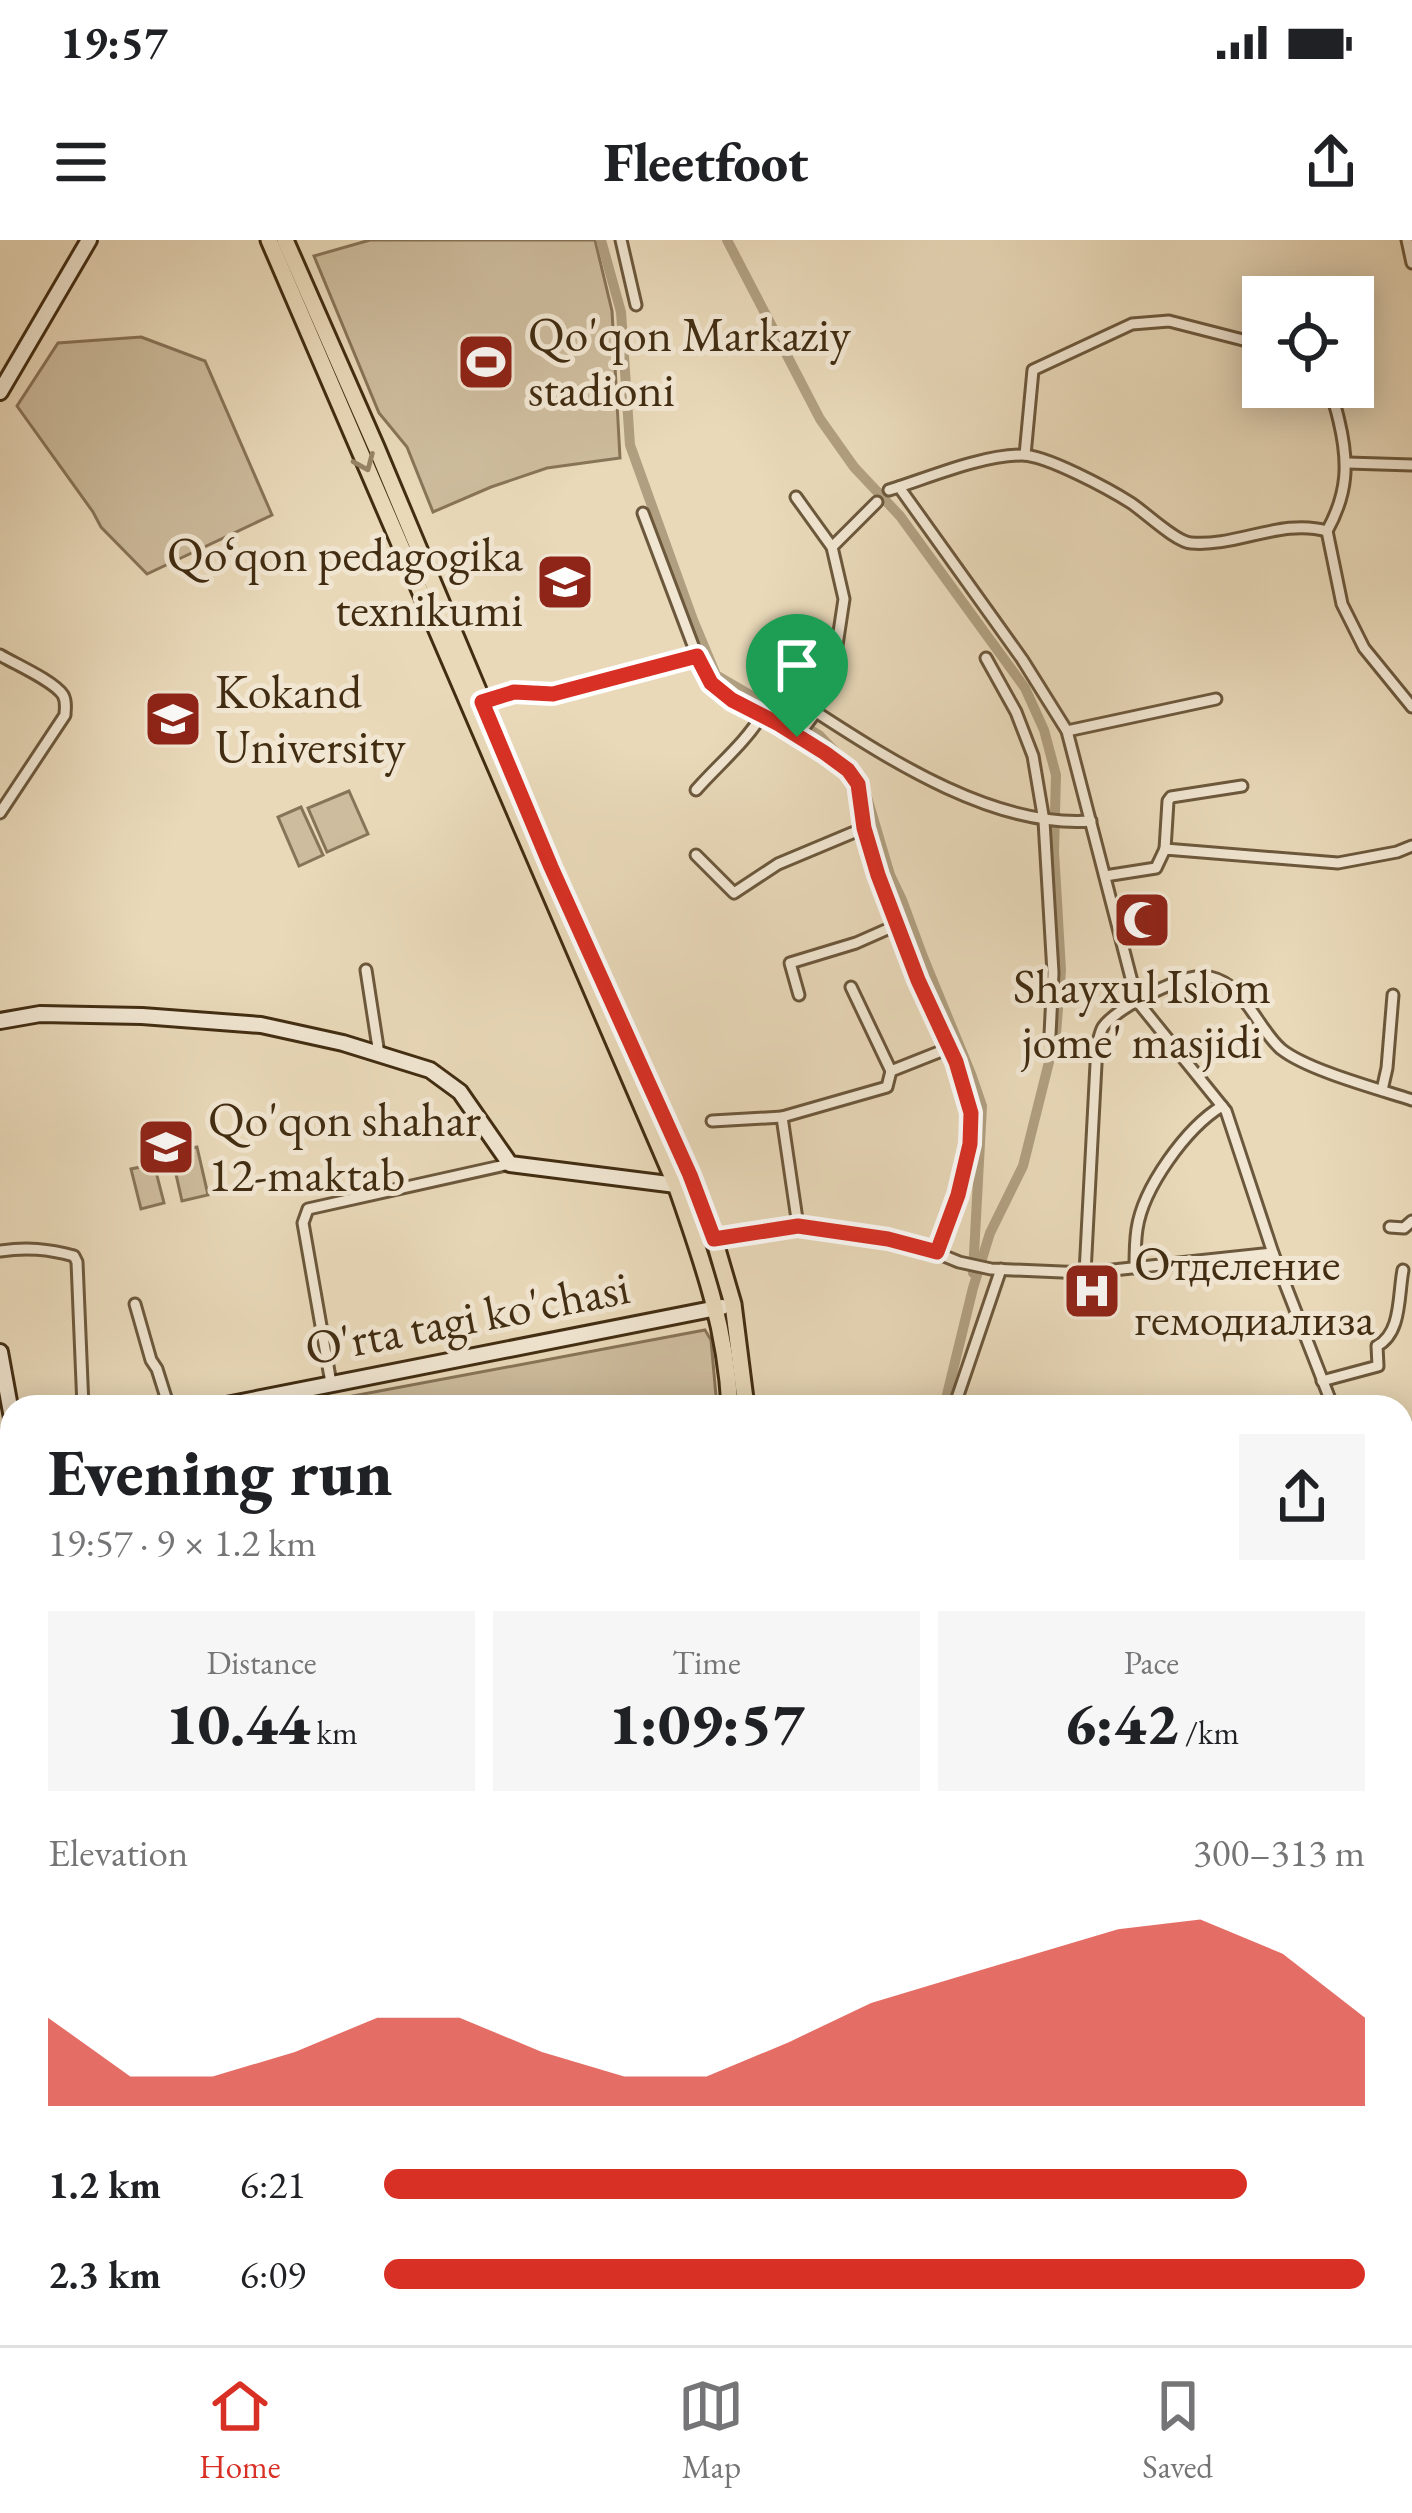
<!DOCTYPE html>
<meta charset="utf-8">
<style>
:root{--surface:#fff;--page:#f6f6f6;--text:#202124;--muted:#757577;--line:#e0e0e0;--accent:#d93025}
body{margin:0;font-family:"EB Garamond",serif;background:var(--page);color:var(--text);height:100vh;display:flex;flex-direction:column;font-size:45px;white-space:nowrap}
*{box-sizing:border-box;margin:0}
p{font-size:39px;color:var(--muted)}
.icon{flex:none;width:66px;height:66px;fill:none;stroke:currentColor;stroke-width:2;stroke-linecap:round;stroke-linejoin:round}
.map{position:relative;flex:1;overflow:hidden}
.details{position:absolute;left:0px;top:1155px;width:1413px;height:951px;display:flex;flex-direction:column;background:var(--surface);border-radius:36px 36px 0 0;box-shadow:0 6px 30px #0003}
.details>*{flex:none}
.fabs{position:absolute;left:1242px;top:36px;display:grid;gap:24px}
.fabs a{display:grid;place-items:center;width:132px;height:132px;border-radius:0px;background:var(--surface);box-shadow:0 6px 30px #0003;font-size:60px}
.pin{position:absolute;display:grid;place-items:center;width:102px;height:102px;color:#fff;margin:-123px -51px;border-radius:50% 50% 50% 0;rotate:-45deg;box-shadow:0 0 12px #0007}
.pin .icon{rotate:45deg}
.round{display:grid;place-items:center;flex:none;width:126px;height:126px;border-radius:0px;background:var(--page)}
.summary{display:flex;align-items:center;justify-content:space-between;height:204px;padding:0 48px}
h1{font-size:66px;font-weight:800;line-height:90px}
.figures{display:grid;grid-template-columns:repeat(3,1fr);gap:18px;height:204px;padding:12px 48px}
.figures div{display:grid;align-content:center;border-radius:0px;background:var(--page);text-align:center}
.figures b{font-size:60px;font-weight:800}
.figures small{font-size:33px;font-weight:400}
.figures p{font-size:33px}
.chart{height:336px;padding:24px 48px}
.chart p{display:flex;justify-content:space-between}
.chart svg{width:100%;height:216px;margin-top:12px;fill:var(--accent);opacity:.7}
ul{padding:0 48px;list-style:none;font-size:39px}
li{display:grid;grid-template-columns:192px 144px 1fr;align-items:center;height:90px}
li i{height:30px;border-radius:15px;background:var(--accent)}
.status{display:flex;justify-content:space-between;align-items:center;height:84px;padding:0 60px;background:var(--surface);direction:ltr}
.status svg{height:33px;fill:currentColor}
header{display:flex;justify-content:space-between;align-items:center;height:156px;padding:0 48px;background:var(--surface);font-size:54px;font-weight:800}
.menu{display:flex;justify-content:space-around;align-items:center;height:168px;border-top:3px solid var(--line);background:var(--surface);font-size:33px;color:var(--muted)}
.menu a{display:grid;justify-items:center;gap:6px}
.menu .on{color:var(--accent)}
.map>svg:first-child{display:block}
.green{fill:#cdbc9d;stroke:#887458;stroke-width:3}
.lines{fill:none;stroke-linecap:round;stroke-linejoin:round}
.canal{stroke:#b09f80;stroke-width:10}
.street-casing{stroke:#6c583c;stroke-width:15}
.secondary-casing{stroke:#422d12;stroke-width:20}
.primary-casing{stroke:#422d12;stroke-width:21}
.street{stroke:#f1e6d2;stroke-width:9}
.secondary{stroke:#f1e6d2;stroke-width:14}
.primary{stroke:#e9d9b9;stroke-width:15}
.oneway{stroke:#968366}
.route-casing{stroke:#fff;stroke-width:24}
.route{stroke:#d93025;stroke-width:15}
.labels{text-anchor:middle;dominant-baseline:central;stroke-width:10;stroke-linejoin:round;paint-order:stroke}
.poi-label{font-size:48px;fill:#422d12;stroke:#f1e6d2;text-anchor:start}
.street-label{font-size:48px;fill:#422d12;stroke:#f1e6d2}
</style>
<div class="status"><b>19:57</b><svg viewBox="0 0 49 12"><path d="M0 12V9h3v3zM5 12V6h3v6zM10 12V3h3v9zM15 12V0h3v12zM26 1h20v11H26zM47 4h2v5h-2z"/></svg></div>
<header><svg class="icon" aria-label="menu" viewBox="0 0 24 24"><path d="M4 6h16M4 12h16M4 18h16"/></svg>Fleetfoot<svg class="icon" aria-label="share" viewBox="0 0 24 24"><path d="M12 15V3M7 8l5-5 5 5M5 13v7h14v-7"/></svg></header>
<div class="map">
<svg width="1412" height="2105" viewBox="0 0 1412 2105">
<rect width="100%" height="100%" fill="#e9d9b9"/>
<filter id="stains"><feTurbulence type="fractalNoise" baseFrequency=".00167" numOctaves="4"/><feColorMatrix values="0 0 0 0 .2 0 0 0 0 .09 0 0 0 0 .02 0 0 0 .5 -.17"/></filter>
<radialGradient id="worn" r=".72"><stop offset=".6" stop-color="#630" stop-opacity="0"/><stop offset="1" stop-color="#630" stop-opacity=".3"/></radialGradient>
<g class="green">
<polygon points="370,0 595,0 612,71 620,218 547,228 491,247 433,272 407,207 379,173 314,16"/>
<polygon points="141,97 205,121 272,275 147,334 101,287 93,272 17,166 58,103"/>
<polygon points="349,551 368,594 327,612 308,568"/>
<polygon points="301,567 323,615 299,626 278,577"/>
<polygon points="197,907 208,955 182,961 171,912"/>
<polygon points="154,924 164,963 141,969 131,929"/>
<polygon points="705,1090 711,1100 717,1167 294,1167"/>
<polygon points="12,1463 12,1553 0,1556 0,1466"/>
<polygon points="12,1678 12,1861 0,1845 0,1680"/>
</g>
<g class="lines">
<g class="canal">
<polyline points="601,0 621,72 630,205 693,380 716,435 819,495 854,531 866,554 890,635 902,660 923,717 971,834 982,866 973,1033"/>
<polyline points="727,0 820,179 854,227 900,276 1025,448 1044,490 1056,535 1054,611 1061,730 1056,794 1023,926 990,993 973,1048 944,1167"/>
<polyline points="905,2094 906,2105"/>
</g>
<g class="street-casing">
<g id="street">
<polyline points="621,0 636,65"/>
<polyline points="1407,0 1412,23"/>
<path d="M1324,147C1333,156 1336,168 1339,181C1349,223 1348,253 1327,291"/>
<polyline points="1025,215 1033,130 1132,84 1169,81 1247,101 1263,110"/>
<polyline points="1348,223 1412,225"/>
<polyline points="899,247 1022,419 1067,491 1137,761 1226,871 1273,1013 1333,1167"/>
<path d="M889,250C928,238 981,215 1022,215C1046,215 1109,249 1131,263C1146,273 1176,302 1191,303C1237,307 1282,278 1327,291"/>
<polyline points="796,257 832,307"/>
<path d="M877,262L832,307L844,359L836,412L816,472C893,522 996,588 1091,581"/>
<polyline points="643,273 697,416 711,444 732,460 777,483 825,513 848,531 858,544 864,588 878,635 918,740 956,822 971,873 970,904 958,955 937,1013"/>
<polyline points="1327,291 1342,364 1364,408 1412,467"/>
<path d="M0,415C15,424 54,441 63,455C67,462 65,468 65,475L0,573"/>
<polyline points="986,418 1016,472 1033,516 1044,581 1053,733 1050,795"/>
<polyline points="481,462 514,452 553,454 697,416"/>
<polyline points="1067,491 1216,459"/>
<polyline points="797,497 816,472"/>
<path d="M696,550C719,524 745,503 762,475"/>
<polyline points="1165,609 1168,561 1171,557 1242,546"/>
<polyline points="696,615 734,653 778,624 864,588"/>
<polyline points="1105,636 1156,628 1165,609 1338,623 1397,612 1412,606"/>
<polyline points="366,730 379,814"/>
<polyline points="851,747 891,831"/>
<polyline points="799,755 790,723 856,703 899,684"/>
<polyline points="1382,850 1387,828 1393,755"/>
<polyline points="712,881 782,877"/>
<polyline points="798,986 782,877 887,847 891,831 949,808"/>
<polyline points="1390,987 1404,988 1412,981"/>
<polyline points="714,999 798,986 888,999 937,1013 959,1022 991,1029 1085,1033 1273,1013"/>
<path d="M0,1011C27,1007 48,1009 74,1016L77,1022L83,1167"/>
<path d="M1135,1028C1135,1015 1135,1002 1137,989C1143,948 1186,888 1222,866"/>
<path d="M1085,1033L1097,805C1099,799 1100,792 1103,787C1117,767 1187,731 1210,737C1246,745 1256,787 1281,809C1307,830 1378,849 1412,860"/>
<polyline points="135,1064 151,1120 157,1129 169,1167"/>
<path d="M1322,1141L1378,1126L1377,1106C1402,1093 1398,1055 1403,1030"/>
<polyline points="331,1143 303,983 308,969 510,924"/>
<polyline points="954,1167 1001,1029"/>
<polyline points="1401,1269 1412,1283"/>
<polyline points="1401,1331 1412,1316"/>
<polyline points="1401,1612 1412,1601"/>
<polyline points="1401,1656 1412,1664"/>
<polyline points="1401,1730 1412,1705"/>
<polyline points="1401,1792 1412,1793"/>
<polyline points="1401,2087 1404,2081 1412,2078"/>
<polyline points="685,2094 689,2105"/>
<polyline points="915,2094 916,2105"/>
<path d="M332,2105C362,2095 387,2097 418,2105"/>
<polyline points="713,2105 748,2101 780,2105 839,2103"/>
<polyline points="1324,2105 1327,2094"/>
<polyline points="1399,2105 1400,2094"/>
</g>
</g>
<g class="secondary-casing">
<g id="secondary">
<polyline points="0,152 89,0"/>
<polyline points="0,781 40,774 142,776 261,785 343,803 430,830 460,852 510,924 676,945"/>
<polyline points="0,1112 12,1178"/>
<polyline points="216,1167 722,1067"/>
<polyline points="12,1186 8,1211 12,1232"/>
<polyline points="0,1576 12,1573"/>
<polyline points="0,1864 12,1872"/>
<polyline points="177,2094 179,2105"/>
<polyline points="1017,2094 1017,2105"/>
<polyline points="1146,2094 1155,2105"/>
</g>
</g>
<g class="primary-casing">
<g id="primary">
<path d="M269,0L676,945C702,1020 726,1086 730,1167"/>
<polyline points="285,0 376,207 552,627 690,935 714,999 733,1064 746,1167"/>
<polyline points="838,2094 840,2105"/>
<polyline points="852,2094 854,2105"/>
</g>
</g>
<use href="#street" class="street"/>
<use href="#secondary" class="secondary"/>
<use href="#primary" class="primary"/>
</g>
<defs><path id="oneway-chevron" d="M-2-3.5L2.5 0L-2 3.5" fill="none" stroke-width="1.6" stroke-linecap="round" stroke-linejoin="round" transform="scale(3)"/></defs>
<use class="oneway" href="#oneway-chevron" transform="translate(365 223) rotate(67)"/>
<g class="lines">
<g class="route-casing">
<polygon id="route" points="697,416 711,443 732,460 777,483 825,513 848,530 858,544 864,588 878,635 918,740 956,822 971,873 970,904 958,955 937,1012 888,999 798,986 714,999 690,935 551,627 482,462 514,452 553,454"/>
</g>
<use href="#route" class="route"/>
</g>
<defs>
<g id="stadium-square" transform="scale(3)"><rect x="-9" y="-9" width="18" height="18" rx="4" fill="#8f2418" stroke="#f1e6d2"/><path d="M0-5a6.5 5 0 1 0 0 10a6.5 5 0 1 0 0-10ZM-3.5-1.8h7v3.6h-7Z" fill="#fff"/></g>
<g id="university-square" transform="scale(3)"><rect x="-9" y="-9" width="18" height="18" rx="4" fill="#8f2418" stroke="#f1e6d2"/><path d="M0-5L7-2L0 1L-7-2ZM-4 1L0 2.5L4 1V4Q0 6-4 4Z" fill="#fff"/></g>
<g id="mosque-square" transform="scale(3)"><rect x="-9" y="-9" width="18" height="18" rx="4" fill="#8f2418" stroke="#f1e6d2"/><path d="M3.5-4.9A6 6 0 1 0 3.5 4.9A5 5 0 1 1 3.5-4.9Z" fill="#fff"/></g>
<g id="school-square" transform="scale(3)"><rect x="-9" y="-9" width="18" height="18" rx="4" fill="#8f2418" stroke="#f1e6d2"/><path d="M0-5L7-2L0 1L-7-2ZM-4 1L0 2.5L4 1V4Q0 6-4 4Z" fill="#fff"/></g>
<g id="hospital-square" transform="scale(3)"><rect x="-9" y="-9" width="18" height="18" rx="4" fill="#8f2418" stroke="#f1e6d2"/><path d="M-5-5h3v3.5h4V-5h3V5h-3V1.5h-4V5h-3Z" fill="#fff"/></g>
</defs>
<g fill-rule="evenodd">
<use href="#stadium-square" x="486" y="122"/>
<use href="#university-square" x="565" y="342"/>
<use href="#university-square" x="173" y="479"/>
<use href="#mosque-square" x="1142" y="680"/>
<use href="#school-square" x="166" y="907"/>
<use href="#hospital-square" x="1092" y="1051"/>
</g>
<g class="labels">
<g class="poi-label">
<text x="528" y="94">Qo'qon Markaziy<tspan x="528" dy="55">stadioni</tspan></text>
<text x="523" y="314" text-anchor="end">Qo‘qon pedagogika<tspan x="523" dy="55">texnikumi</tspan></text>
<text x="215" y="451">Kokand<tspan x="215" dy="55">University</tspan></text>
<text x="1142" y="746" text-anchor="middle">Shayxul Islom<tspan x="1142" dy="55">jome' masjidi</tspan></text>
<text x="208" y="879">Qo'qon shahar<tspan x="208" dy="55">12-maktab</tspan></text>
<text x="1134" y="1023">Отделение<tspan x="1134" dy="55">гемодиализа</tspan></text>
</g>
<g class="street-label">
<text transform="translate(467 1077) rotate(-11)">O'rta tagi ko'chasi</text>
</g>
</g>
<rect width="100%" height="100%" filter="url(#stains)"/>
<rect width="100%" height="100%" fill="url(#worn)"/>
</svg>
<div class="fabs">
<a><svg class="icon" aria-label="locate" viewBox="0 0 24 24"><circle cx="12" cy="12" r="6"/><path d="M12 2v4M12 18v4M2 12h4M18 12h4"/></svg></a>
</div>
<div class="pin" style="left:797px;top:497px;background:#1e9e55"><svg class="icon" aria-label="arrive" viewBox="0 0 24 24"><path d="M6 21V4h12l-3 4 3 4H6"/></svg></div>
<section class="details">
<div class="summary"><div><h1>Evening run</h1><p>19:57 · 9 × 1.2 km</p></div><a class="round"><svg class="icon" aria-label="share" viewBox="0 0 24 24"><path d="M12 15V3M7 8l5-5 5 5M5 13v7h14v-7"/></svg></a></div>
<div class="figures">
<div><p>Distance</p><b>10.44<small> km</small></b></div>
<div><p>Time</p><b>1:09:57</b></div>
<div><p>Pace</p><b>6:42<small> /km</small></b></div>
</div>
<div class="chart"><p><span>Elevation</span>300–313 m</p>
<svg viewBox="0 0 160 44" preserveAspectRatio="none"><path d="M0 44V26L10 38L20 38L30 33L40 26L50 26L60 33L70 38L80 38L90 31L100 23L110 18L120 13L130 8L140 6L150 13L160 26V44z"/></svg>
</div>
<ul>
<li><b>1.2 km</b>6:21<i style="width:88%"></i></li>
<li><b>2.3 km</b>6:09<i style="width:100%"></i></li>
</ul>
</section>
</div>
<nav class="menu">
<a class="on"><svg class="icon" aria-label="home" viewBox="0 0 24 24"><path d="M3 11l9-7 9 7M6 9v11h12V9"/></svg>Home</a>
<a><svg class="icon" aria-label="map" viewBox="0 0 24 24"><path d="M3 6l6-2 6 2 6-2v14l-6 2-6-2-6 2zM9 4v14M15 6v14"/></svg>Map</a>
<a><svg class="icon" aria-label="saved" viewBox="0 0 24 24"><path d="M7 4h10v16l-5-4-5 4z"/></svg>Saved</a>
</nav>
